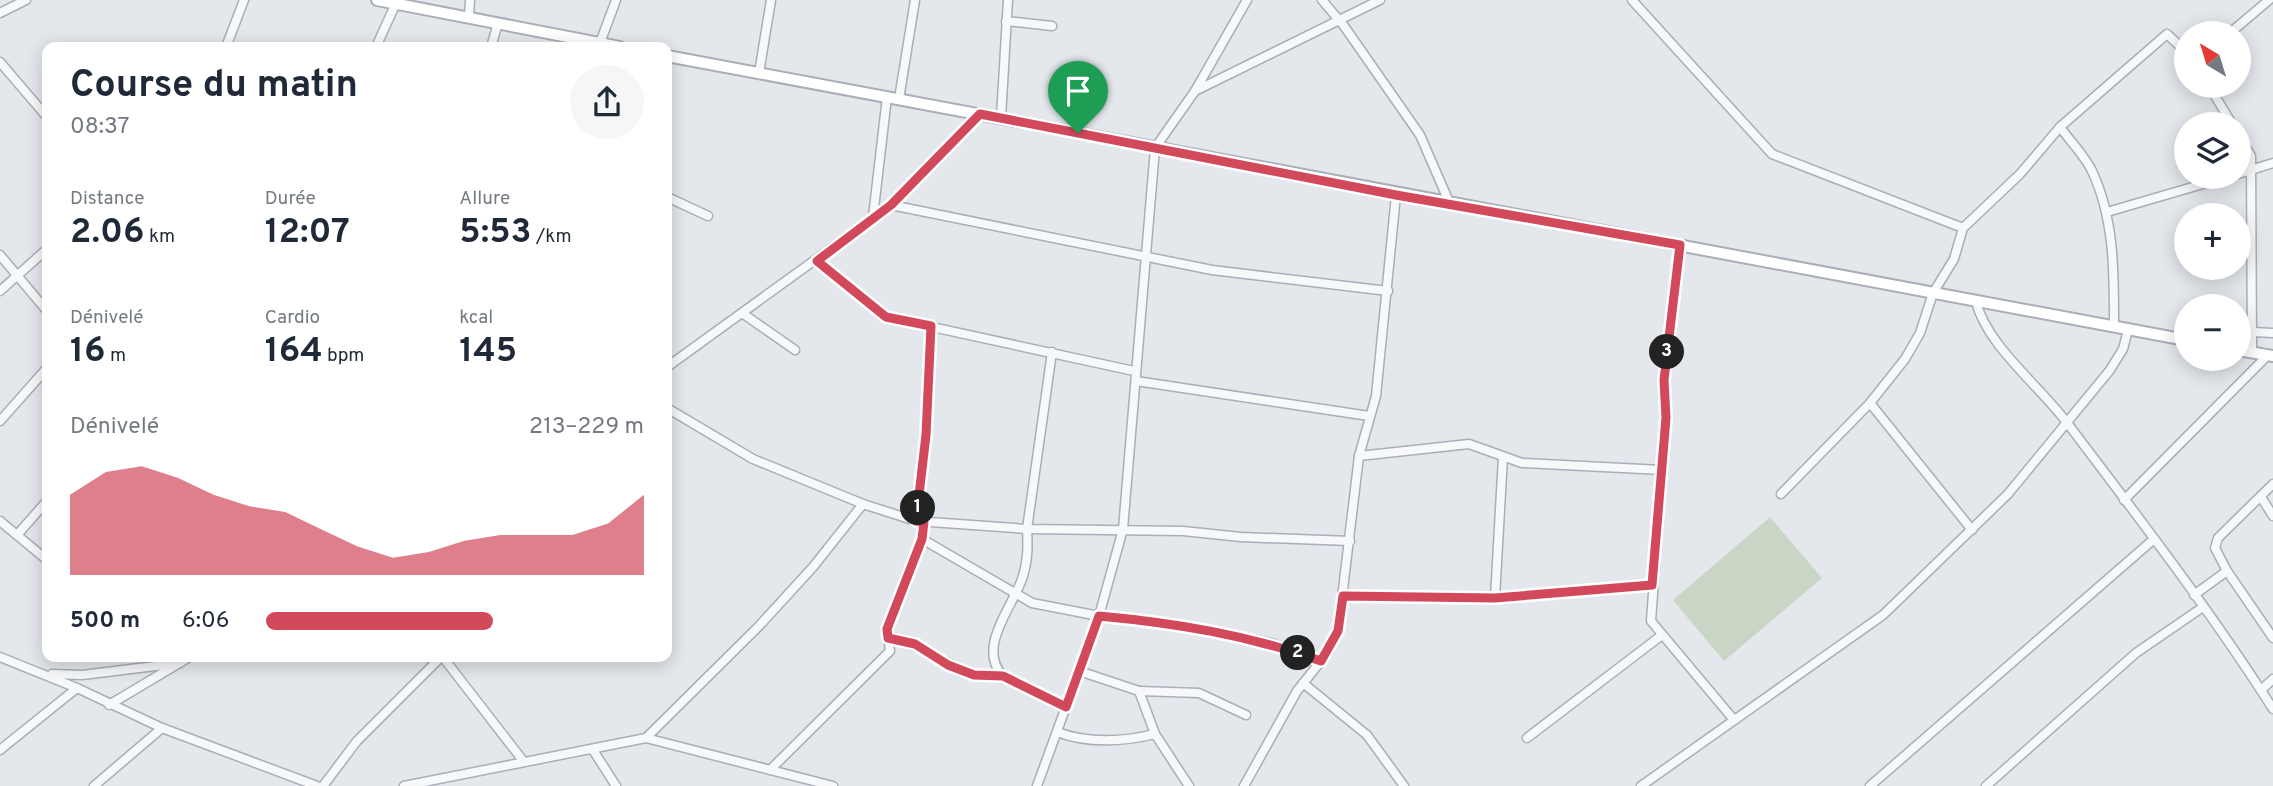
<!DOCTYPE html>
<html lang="fr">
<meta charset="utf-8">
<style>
:root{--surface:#fff;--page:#f6f6f7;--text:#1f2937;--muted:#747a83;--accent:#d1495b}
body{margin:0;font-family:Overpass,sans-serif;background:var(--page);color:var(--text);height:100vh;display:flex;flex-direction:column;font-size:26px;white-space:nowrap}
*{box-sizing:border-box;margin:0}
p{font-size:23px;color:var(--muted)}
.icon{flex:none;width:38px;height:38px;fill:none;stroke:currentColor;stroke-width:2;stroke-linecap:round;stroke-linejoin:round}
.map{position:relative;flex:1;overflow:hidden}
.sheet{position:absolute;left:42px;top:42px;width:630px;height:620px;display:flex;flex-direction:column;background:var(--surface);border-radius:14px;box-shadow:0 4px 18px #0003}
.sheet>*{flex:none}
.needle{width:46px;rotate:322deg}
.tools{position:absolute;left:2174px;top:21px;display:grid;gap:14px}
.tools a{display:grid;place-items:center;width:77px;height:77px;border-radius:50%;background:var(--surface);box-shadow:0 4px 18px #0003;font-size:35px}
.pin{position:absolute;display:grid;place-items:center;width:60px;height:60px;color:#fff;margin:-72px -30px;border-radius:50% 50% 50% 0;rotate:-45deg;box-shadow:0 0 7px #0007}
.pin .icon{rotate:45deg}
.km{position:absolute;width:35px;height:35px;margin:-18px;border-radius:50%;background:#222;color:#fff;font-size:19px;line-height:35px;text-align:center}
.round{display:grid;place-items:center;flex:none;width:74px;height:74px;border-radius:37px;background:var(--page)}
.head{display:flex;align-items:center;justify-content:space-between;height:119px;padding:0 28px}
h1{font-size:38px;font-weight:700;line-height:52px}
.stats{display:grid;grid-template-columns:repeat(3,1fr);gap:10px;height:119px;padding:7px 28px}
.stats div{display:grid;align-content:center}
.stats b{font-size:35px;font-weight:700}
.stats small{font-size:19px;font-weight:400}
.stats p{font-size:19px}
.chart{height:196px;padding:14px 28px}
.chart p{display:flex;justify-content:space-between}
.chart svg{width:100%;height:126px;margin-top:7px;fill:var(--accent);opacity:.7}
ul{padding:0 28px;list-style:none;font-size:23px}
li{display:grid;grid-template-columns:112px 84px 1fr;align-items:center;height:52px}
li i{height:18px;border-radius:9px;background:var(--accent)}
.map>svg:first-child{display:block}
.green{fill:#c9d6c5}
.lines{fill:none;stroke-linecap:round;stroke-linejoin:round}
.minor-casing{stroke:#a9aeb7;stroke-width:11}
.secondary-casing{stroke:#a9aeb7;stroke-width:14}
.minor{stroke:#f7f8fa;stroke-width:8}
.secondary{stroke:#fff;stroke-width:10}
.route-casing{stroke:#fff;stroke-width:14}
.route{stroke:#d1495b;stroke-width:9}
</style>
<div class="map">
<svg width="2273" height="786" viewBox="0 0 2273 786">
<rect width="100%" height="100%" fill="#e4e7ec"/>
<polygon class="green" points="1770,517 1822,578 1724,661 1673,600"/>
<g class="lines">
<g class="minor-casing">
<g id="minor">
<polyline points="1322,0 1344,26 1420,135 1450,204"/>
<polyline points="1632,0 1772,154 1963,228"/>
<polyline points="0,13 26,0"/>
<polyline points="469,17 470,0"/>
<polyline points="1006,21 1052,26"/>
<polyline points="2230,33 2269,0"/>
<polyline points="600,43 616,0"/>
<polyline points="226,47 244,0"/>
<polyline points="376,47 396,3"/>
<polyline points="491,47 498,23"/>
<polyline points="0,62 47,117"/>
<polyline points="759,73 771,0"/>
<polyline points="2209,86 2232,124"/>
<polyline points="1195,91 1380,0"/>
<polyline points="899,99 915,0"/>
<polyline points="1001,117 1008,0"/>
<path d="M2060,127C2070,141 2085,156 2092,171C2115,220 2114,275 2114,327"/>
<polyline points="2238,135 2251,156 2252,352"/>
<polyline points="2238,174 2273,163"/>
<polyline points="667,197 708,216"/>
<polyline points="891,205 1212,270 1388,291"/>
<polyline points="2107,212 2227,177"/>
<polyline points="873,217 887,97"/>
<polyline points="1680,245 1664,380 1666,417 1651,621 1734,720"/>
<polyline points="0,255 47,311"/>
<polyline points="817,261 886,317 1134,371"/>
<polyline points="0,291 47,249"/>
<path d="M1976,302C1988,347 2040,386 2068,424C2138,517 2210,610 2273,709"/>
<polyline points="742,313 795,350"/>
<polyline points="2252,332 2273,333"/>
<path d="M1052,352L1027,529C1028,547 1028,562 1022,579C1013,606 976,648 1003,676L1066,707"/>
<polyline points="667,367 891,205 980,114"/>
<polyline points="1136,381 1369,416"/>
<polyline points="1870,403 1972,530"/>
<polyline points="667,408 753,459 863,504 916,521 1027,529 1183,531 1241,537 1350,541"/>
<polyline points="0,421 47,368"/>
<polyline points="1359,456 1469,444 1522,463 1662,470"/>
<polyline points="1781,494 1870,403 1905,359 1920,333 1933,293 1954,259 1963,228 2020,174 2060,127 2167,34 2186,52"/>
<polyline points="2261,497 2273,516"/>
<polyline points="2124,500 2268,355"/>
<polyline points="0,521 47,560"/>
<polyline points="916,521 926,435 931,326"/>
<polyline points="17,535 47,501"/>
<polyline points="922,539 1032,603 1099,616 1169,623 1271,643 1321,661"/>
<polyline points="2227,571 2273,638"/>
<polyline points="2194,595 2227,571 2215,548 2218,538 2273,484"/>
<polyline points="1343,596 1495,598 1652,585"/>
<polyline points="1495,598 1503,457"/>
<path d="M888,638C930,644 958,681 1003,676"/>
<polyline points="442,656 524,762"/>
<polyline points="0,657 77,688 162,728 317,786"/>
<polyline points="1079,671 1139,691 1155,734 1189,786"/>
<polyline points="52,674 82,675 180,663"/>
<polyline points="1303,683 1367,735 1404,786"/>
<polyline points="2261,690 2273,679"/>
<polyline points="1139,691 1199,693 1246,715"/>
<polyline points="109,705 191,656"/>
<path d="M1057,732C1089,744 1122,742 1155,734"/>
<polyline points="646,738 759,626 813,567 863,504"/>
<polyline points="1527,738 1662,635"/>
<polyline points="0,750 77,688"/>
<polyline points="593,750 616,786"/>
<polyline points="770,770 890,651 887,629 922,539 924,522"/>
<polyline points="94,786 162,728"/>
<polyline points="323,786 357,741 442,656"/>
<polyline points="404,786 646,738 833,786"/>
<polyline points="1037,786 1099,616 1123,529 1155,148 1195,91 1247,0"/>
<polyline points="1244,786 1297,691 1321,661 1338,631 1359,456 1376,396 1396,195"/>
<polyline points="1641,786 1883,615 2008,494 2110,370 2123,349 2128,330"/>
<polyline points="1870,786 2154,539"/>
<polyline points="1986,786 2136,653 2203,607"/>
</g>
</g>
<g class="secondary-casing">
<g id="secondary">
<polyline points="377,0 620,47"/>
<polyline points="667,56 2186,340"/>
<polyline points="2238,350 2273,356"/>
</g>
</g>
<use href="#minor" class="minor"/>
<use href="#secondary" class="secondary"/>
</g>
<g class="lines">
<g class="route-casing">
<path id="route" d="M980,114L1396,195L1680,245L1664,380L1666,418L1652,585L1495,598L1343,596L1338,631L1321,661C1249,635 1175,623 1099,616L1066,707L1003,676L974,675L948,665L915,644L888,638L887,629L922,539L924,522L916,521L926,435L931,326L886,317L817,261L891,205Z"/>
</g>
<use href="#route" class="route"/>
</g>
</svg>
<div class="tools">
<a><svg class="needle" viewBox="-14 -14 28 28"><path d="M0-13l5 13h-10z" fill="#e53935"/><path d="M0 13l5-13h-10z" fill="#747a83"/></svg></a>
<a><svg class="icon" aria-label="layers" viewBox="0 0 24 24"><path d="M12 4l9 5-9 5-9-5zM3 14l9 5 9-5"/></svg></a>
<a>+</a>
<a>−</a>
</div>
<div class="pin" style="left:1078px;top:133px;background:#1e9e55"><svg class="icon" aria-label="arrive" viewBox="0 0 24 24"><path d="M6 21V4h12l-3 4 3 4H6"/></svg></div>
<b class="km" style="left:918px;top:508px">1</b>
<b class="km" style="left:1298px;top:653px">2</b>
<b class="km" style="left:1667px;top:352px">3</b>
<section class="sheet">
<div class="head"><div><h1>Course du matin</h1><p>08:37</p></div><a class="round"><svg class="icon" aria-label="share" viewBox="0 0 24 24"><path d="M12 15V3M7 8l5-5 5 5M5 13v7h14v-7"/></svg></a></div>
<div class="stats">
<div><p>Distance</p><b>2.06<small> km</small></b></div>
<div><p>Durée</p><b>12:07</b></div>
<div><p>Allure</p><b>5:53<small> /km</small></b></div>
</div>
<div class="stats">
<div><p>Dénivelé</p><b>16<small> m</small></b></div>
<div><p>Cardio</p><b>164<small> bpm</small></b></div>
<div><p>kcal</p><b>145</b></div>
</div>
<div class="chart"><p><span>Dénivelé</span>213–229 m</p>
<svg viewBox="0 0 160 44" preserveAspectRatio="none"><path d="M0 44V16L10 8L20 6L30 10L40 16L50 20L60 22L70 28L80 34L90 38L100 36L110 32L120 30L130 30L140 30L150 26L160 16V44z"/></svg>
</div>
<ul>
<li><b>500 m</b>6:06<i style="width:60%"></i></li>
</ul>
</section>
</div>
